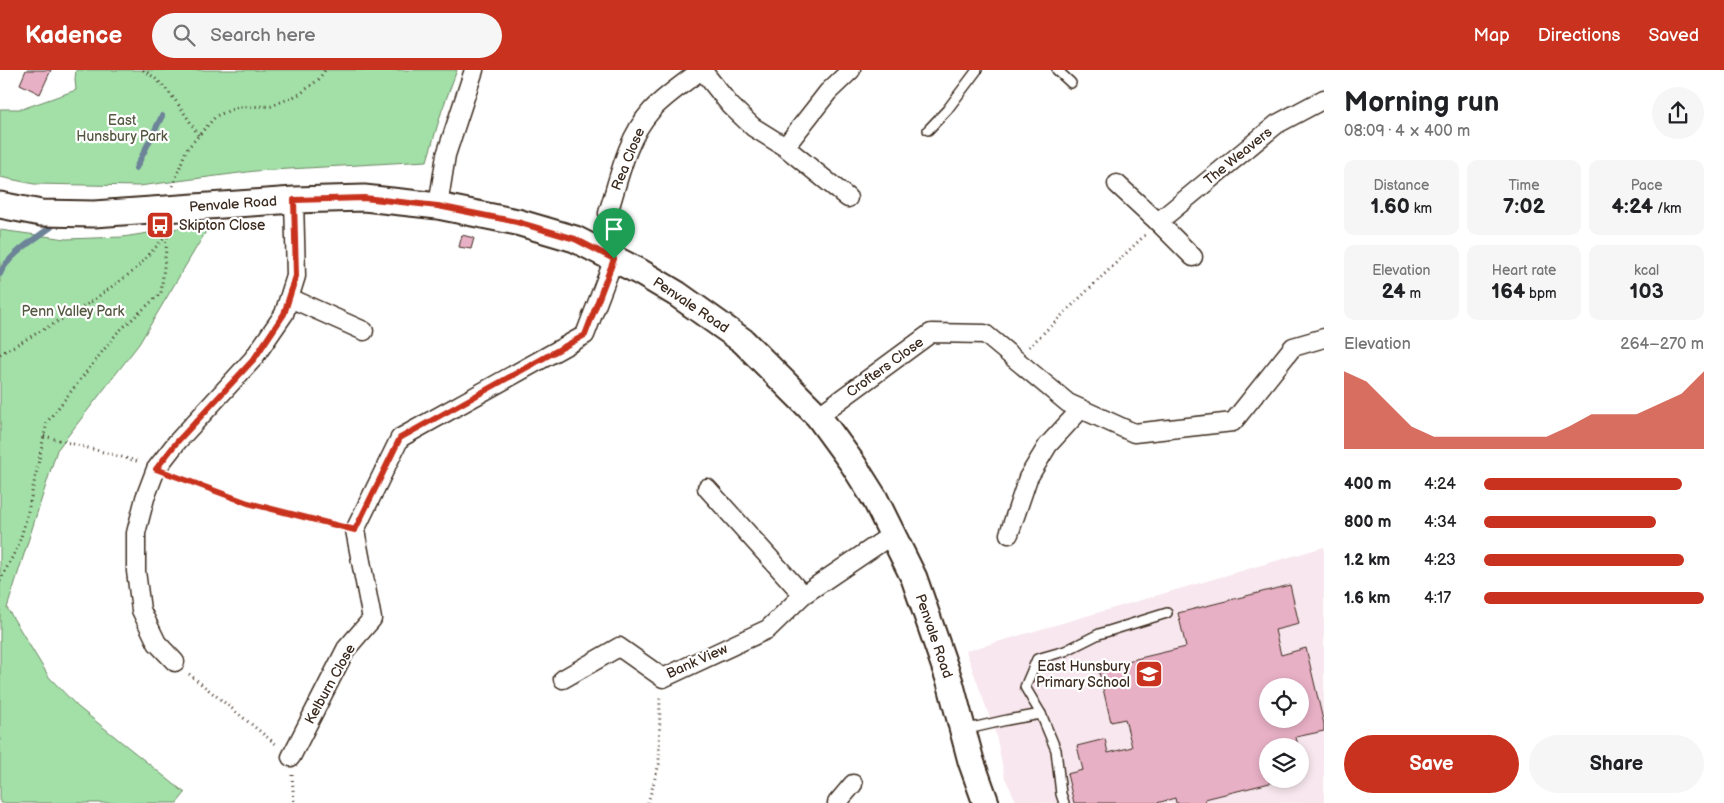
<!DOCTYPE html>
<meta charset="utf-8">
<style>
:root{--surface:#fff;--page:#f6f6f6;--text:#202124;--muted:#757577;--accent:#c8321e}
body{margin:0;font-family:"Balsamiq Sans",sans-serif;background:var(--page);color:var(--text);height:100vh;display:flex;flex-direction:column;font-size:19px;white-space:nowrap}
*{box-sizing:border-box;margin:0}
p{font-size:16px;color:var(--muted)}
.icon{flex:none;width:28px;height:28px;fill:none;stroke:currentColor;stroke-width:2;stroke-linecap:round;stroke-linejoin:round}
.map{position:relative;flex:1;overflow:hidden}
.sheet{display:flex;flex-direction:column;background:var(--surface);width:400px}
.sheet>*{flex:none}
.fabs{position:absolute;left:1259px;top:608px;display:grid;gap:10px}
.fabs a{display:grid;place-items:center;width:50px;height:50px;border-radius:50%;background:var(--surface);box-shadow:0 2px 8px #0003;font-size:25px}
.pin{position:absolute;display:grid;place-items:center;width:42px;height:42px;color:#fff;margin:-51px -21px;border-radius:50% 50% 50% 0;rotate:-45deg;box-shadow:0 0 5px #0007}
.pin .icon{rotate:45deg}
.round{display:grid;place-items:center;flex:none;width:52px;height:52px;border-radius:26px;background:var(--page)}
.summary{display:flex;align-items:center;justify-content:space-between;height:85px;padding:0 20px}
h1{font-size:28px;font-weight:700;line-height:38px}
.stats{display:grid;grid-template-columns:repeat(3,1fr);gap:8px;height:85px;padding:5px 20px}
.stats div{display:grid;align-content:center;border-radius:10px;background:var(--page);text-align:center}
.stats b{font-size:21px;font-weight:700}
.stats small{font-size:14px;font-weight:400}
.stats p{font-size:14px}
.chart{height:140px;padding:10px 20px}
.chart p{display:flex;justify-content:space-between}
.chart svg{width:100%;height:90px;margin-top:5px;fill:var(--accent);opacity:.7}
.cta{display:flex;gap:10px;margin-top:auto;padding:10px 20px}
.cta a{flex:1;height:58px;border-radius:30px;background:var(--accent);color:#fff;font-size:20px;font-weight:700;line-height:58px;text-align:center}
.cta a+a{background:var(--page);color:var(--text)}
ul{padding:0 20px;list-style:none;font-size:16px}
li{display:grid;grid-template-columns:80px 60px 1fr;align-items:center;height:38px}
li i{height:12px;border-radius:6px;background:var(--accent)}
header{display:flex;align-items:center;gap:30px;box-sizing:border-box;height:70px;padding:0 25px;background:var(--accent);color:#fff}
header strong{font-size:24px}
nav{display:flex;gap:28px;margin-inline-start:auto;font-size:18px}
.search{width:350px;height:45px;background:var(--page);display:flex;align-items:center;gap:12px;box-sizing:border-box;padding:0 18px;border-radius:28px;color:var(--muted);font-size:19px}
main{display:flex;flex:1;min-height:0}
.map>svg:first-child{display:block}
.built{fill:#f8e7ee;fill-rule:evenodd}
.green{fill:#a2e0a8;stroke:#6e8563}
.lines{fill:none;stroke-linecap:round;stroke-linejoin:round}
.stream{stroke:#6d8398;stroke-width:6}
.building{fill:#e8b0c5;stroke:#3b2a1e;fill-rule:evenodd}
.lane-casing{stroke:#3b2a1e;stroke-width:12}
.street-casing{stroke:#3b2a1e;stroke-width:21}
.secondary-casing{stroke:#3b2a1e;stroke-width:29}
.path{stroke:#3b2a1e;stroke-width:3;stroke-dasharray:1 4;stroke-linecap:butt}
.lane{stroke:#fff;stroke-width:9}
.street{stroke:#fff;stroke-width:18}
.secondary{stroke:#fff;stroke-width:25}
.route-casing{stroke:#fff;stroke-width:10}
.route{stroke:#c8321e;stroke-width:6}
.labels{text-anchor:middle;dominant-baseline:central;stroke-width:4.5;stroke-linejoin:round;paint-order:stroke}
.park-label{font-size:14px;fill:#555840;stroke:#fff}
.street-label{font-size:14px;fill:#3b2a1e;stroke:#fff}
.poi-label{font-size:14px;fill:#3b2a1e;stroke:#fff;text-anchor:start}
</style>
<header>
<strong>Kadence</strong>
<div class="search"><svg class="icon" aria-label="search" viewBox="0 0 24 24"><circle cx="10" cy="10" r="6"/><path d="M15 15l6 6"/></svg>Search here</div>
<nav><a>Map</a><a>Directions</a><a>Saved</a></nav>
</header>
<main>
<div class="map">
<svg width="1324" height="733" viewBox="0 0 1324 733">
<rect width="100%" height="100%" fill="#fff"/>
<filter id="ink" filterUnits="userSpaceOnUse"><feTurbulence type="fractalNoise" baseFrequency=".02" numOctaves="2"/><feDisplacementMap in="SourceGraphic" scale="10" xChannelSelector="R" yChannelSelector="G"/><feConvolveMatrix kernelMatrix="1 2 1 2 8 2 1 2 1" color-interpolation-filters="sRGB"/></filter>
<g filter="url(#ink)">
<path class="built" d="M1324,477V733H1017L1005,708L996,665L966,581ZM1268,616H1300V649H1268ZM1268,676H1300V709H1268Z"/>
<g class="green">
<polygon points="76,0 457,0 442,40 427,91 255,101 139,116 34,114 0,107 0,39 22,39 76,20 75,9"/>
<polygon points="211,153 139,274 57,380 7,538 49,607 78,637 185,723 177,733 0,733 0,160 66,169 123,167"/>
</g>
<g class="lines">
<g class="stream">
<polyline points="136,98 162,46"/>
<path d="M0,204C7,186 35,169 51,157"/>
</g>
</g>
<g class="building">
<polygon points="26,0 51,0 40,24 20,14"/>
<polygon points="462,165 474,168 471,179 459,177"/>
<path d="M1290,515L1299,554L1275,560L1281,585L1306,578L1324,654V661L1296,667L1298,676H1268V709H1286L1205,729L1206,733H1176L1175,728L1157,733H1074L1067,704L1083,700L1077,676L1105,669L1108,683L1132,677L1125,649L1111,652L1098,598L1186,577L1178,543ZM1268,616H1300V649H1268Z"/>
<polygon points="1300,684 1305,704 1300,705"/>
</g>
<g class="lines">
<g class="lane-casing">
<g id="lane">
<polyline points="1057,0 1071,13"/>
<polyline points="928,60 947,40 977,0"/>
<polyline points="1041,644 1025,617 1037,589 1065,581 1099,564 1167,543"/>
<polyline points="963,660 1007,650 1041,644 1056,680 1061,724 1064,733"/>
</g>
</g>
<g class="street-casing">
<g id="street">
<polyline points="702,0 730,35 753,57 785,77 848,128"/>
<polyline points="785,77 828,22 851,0"/>
<polyline points="1117,114 1158,152 1193,187"/>
<polyline points="438,136 446,85 474,0"/>
<path d="M608,143C619,109 626,69 651,41C663,27 686,12 701,0"/>
<polyline points="1158,152 1277,54 1324,29"/>
<polyline points="290,228 364,261"/>
<polyline points="818,346 931,263 985,264 1068,333 1134,363 1233,352 1293,277 1324,268"/>
<polyline points="707,418 803,525"/>
<polyline points="1009,464 1028,408 1048,375 1081,339"/>
<polyline points="175,592 157,573 141,540 136,501 136,463 145,428 156,399 177,372 253,289 284,244 296,206 294,130"/>
<polyline points="563,609 619,577 663,608 768,559 803,525 893,464"/>
<polyline points="291,687 346,579 372,549 355,460 400,368 585,265 614,189"/>
<polyline points="837,733 853,714"/>
</g>
</g>
<g class="secondary-casing">
<polyline id="secondary" points="0,135 41,143 94,144 294,130 364,128 438,136 517,152 575,169 640,202 677,224 743,271 818,346 853,394 875,429 914,508 950,612 971,691 986,733"/>
</g>
<g class="path">
<path d="M143,0C168,14 184,43 199,66"/>
<polyline points="173,116 186,80 216,46 238,37 271,36 300,24 319,9 325,0"/>
<polyline points="1029,277 1145,165"/>
<polyline points="0,284 85,236 135,200 167,165"/>
<polyline points="44,366 140,392"/>
<polyline points="174,406 248,433 337,455"/>
<polyline points="0,511 19,474 27,446 47,352 117,263 161,223 168,162"/>
<polyline points="189,604 277,675"/>
<polyline points="292,705 294,733"/>
<polyline points="648,733 659,694 660,626"/>
</g>
<use href="#lane" class="lane"/>
<use href="#street" class="street"/>
<use href="#secondary" class="secondary"/>
</g>
</g>
<g class="lines" filter="url(#ink)">
<g class="route-casing">
<polygon id="route" points="364,128 438,136 517,152 575,169 614,189 585,265 400,368 355,460 248,433 156,399 177,372 254,289 284,244 296,206 294,130"/>
</g>
<use href="#route" class="route"/>
</g>
<defs>
<g id="bus-square" transform="scale(1.4375)"><rect x="-9" y="-9" width="18" height="18" rx="4" fill="#c8321e" stroke="#fff"/><path d="M-5-6H5V4H4V6H2V4H-2V6H-4V4H-5ZM-3.5-4V0h7V-4ZM-3.5 1.2v1.5H-2V1.2ZM2 1.2v1.5H3.5V1.2Z" fill="#fff"/></g>
<g id="school-square" transform="scale(1.4375)"><rect x="-9" y="-9" width="18" height="18" rx="4" fill="#c8321e" stroke="#fff"/><path d="M0-5L7-2L0 1L-7-2ZM-4 1L0 2.5L4 1V4Q0 6-4 4Z" fill="#fff"/></g>
</defs>
<g fill-rule="evenodd">
<use href="#bus-square" x="160" y="155"/>
<use href="#school-square" x="1149" y="604"/>
</g>
<g class="labels">
<g class="park-label">
<text x="122" y="50">East<tspan x="122" dy="16">Hunsbury Park</tspan></text>
<text x="73" y="241">Penn Valley Park</text>
</g>
<g class="street-label">
<text transform="translate(1238 86) rotate(-39)">The Weavers</text>
<text transform="translate(628 89) rotate(-68)">Rea Close</text>
<text transform="translate(233 134) rotate(-4)">Penvale Road</text>
<text transform="translate(691 235) rotate(34)">Penvale Road</text>
<text transform="translate(885 297) rotate(-36)">Crofters Close</text>
<text transform="translate(934 566) rotate(71)">Penvale Road</text>
<text transform="translate(697 591) rotate(-24)">Bank View</text>
<text transform="translate(330 614) rotate(-61)">Kelburn Close</text>
</g>
<g class="poi-label">
<text x="179" y="155">Skipton Close</text>
<text x="1130" y="596" text-anchor="end">East Hunsbury<tspan x="1130" dy="16">Primary School</tspan></text>
</g>
</g>
</svg>
<div class="fabs">
<a><svg class="icon" aria-label="locate" viewBox="0 0 24 24"><circle cx="12" cy="12" r="6"/><path d="M12 2v4M12 18v4M2 12h4M18 12h4"/></svg></a>
<a><svg class="icon" aria-label="layers" viewBox="0 0 24 24"><path d="M12 4l9 5-9 5-9-5zM3 14l9 5 9-5"/></svg></a>
</div>
<div class="pin" style="left:614px;top:189px;background:#1e9e55"><svg class="icon" aria-label="arrive" viewBox="0 0 24 24"><path d="M6 21V4h12l-3 4 3 4H6"/></svg></div>
</div>
<section class="sheet">
<div class="summary"><div><h1>Morning run</h1><p>08:09 · 4 × 400 m</p></div><a class="round"><svg class="icon" aria-label="share" viewBox="0 0 24 24"><path d="M12 15V3M7 8l5-5 5 5M5 13v7h14v-7"/></svg></a></div>
<div class="stats">
<div><p>Distance</p><b>1.60<small> km</small></b></div>
<div><p>Time</p><b>7:02</b></div>
<div><p>Pace</p><b>4:24<small> /km</small></b></div>
</div>
<div class="stats">
<div><p>Elevation</p><b>24<small> m</small></b></div>
<div><p>Heart rate</p><b>164<small> bpm</small></b></div>
<div><p>kcal</p><b>103</b></div>
</div>
<div class="chart"><p><span>Elevation</span>264–270 m</p>
<svg viewBox="0 0 160 44" preserveAspectRatio="none"><path d="M0 44V6L10 11L20 22L30 33L40 38L50 38L60 38L70 38L80 38L90 38L100 33L110 27L120 27L130 27L140 22L150 17L160 6V44z"/></svg>
</div>
<ul>
<li><b>400 m</b>4:24<i style="width:90%"></i></li>
<li><b>800 m</b>4:34<i style="width:78%"></i></li>
<li><b>1.2 km</b>4:23<i style="width:91%"></i></li>
<li><b>1.6 km</b>4:17<i style="width:100%"></i></li>
</ul>
<div class="cta"><a>Save</a><a>Share</a></div>
</section>
</main>
